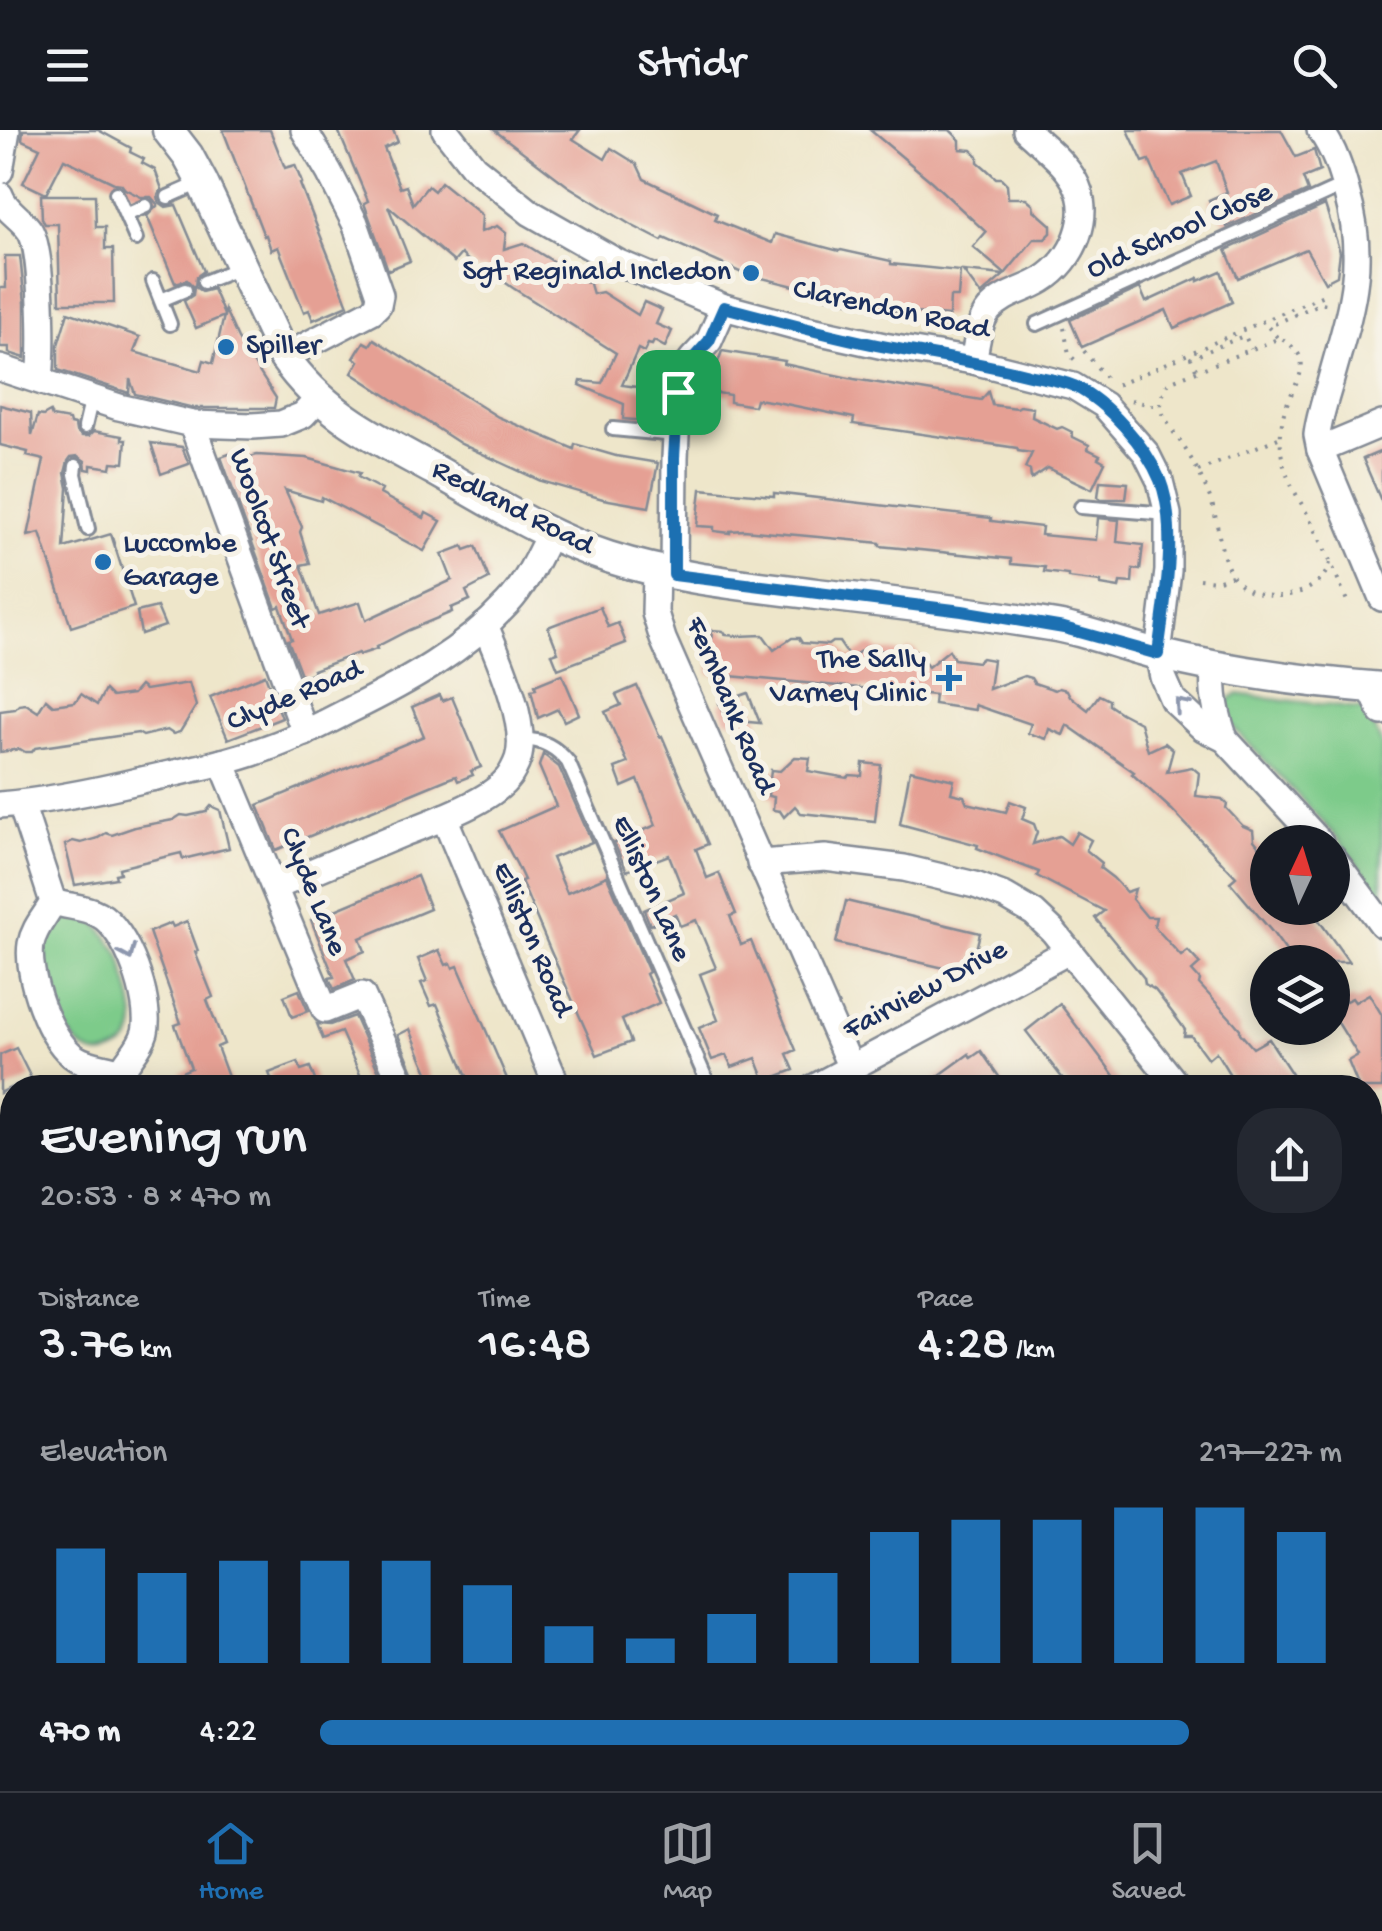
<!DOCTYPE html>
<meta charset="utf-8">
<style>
:root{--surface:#171b24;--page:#242831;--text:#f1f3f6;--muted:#9ea1a6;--line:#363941;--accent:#1f6fb2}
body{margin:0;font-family:"Gochi Hand",sans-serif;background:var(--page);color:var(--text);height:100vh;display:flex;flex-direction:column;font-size:38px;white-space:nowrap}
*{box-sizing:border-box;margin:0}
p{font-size:32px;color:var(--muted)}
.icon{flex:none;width:55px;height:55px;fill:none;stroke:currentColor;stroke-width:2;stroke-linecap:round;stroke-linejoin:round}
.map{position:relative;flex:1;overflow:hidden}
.panel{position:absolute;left:0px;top:945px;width:1382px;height:718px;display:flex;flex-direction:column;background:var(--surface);border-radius:40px 40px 0 0;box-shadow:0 5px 25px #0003}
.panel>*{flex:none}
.needle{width:65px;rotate:4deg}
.fabs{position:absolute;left:1250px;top:695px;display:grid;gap:20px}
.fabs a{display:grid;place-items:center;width:100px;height:100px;border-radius:50%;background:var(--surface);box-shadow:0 5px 25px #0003;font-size:50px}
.pin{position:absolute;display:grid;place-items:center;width:85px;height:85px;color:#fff;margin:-42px;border-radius:20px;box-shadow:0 5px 15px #0006}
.round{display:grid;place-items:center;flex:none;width:105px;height:105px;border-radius:40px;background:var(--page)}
.headline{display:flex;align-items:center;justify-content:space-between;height:170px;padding:0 40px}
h1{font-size:55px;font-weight:600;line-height:75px}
.stats{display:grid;grid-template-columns:repeat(3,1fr);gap:15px;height:170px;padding:10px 40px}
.stats div{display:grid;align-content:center}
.stats b{font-size:50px;font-weight:600}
.stats small{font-size:28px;font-weight:400}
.stats p{font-size:28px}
.chart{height:280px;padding:20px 40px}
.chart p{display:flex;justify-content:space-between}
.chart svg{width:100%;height:180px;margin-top:10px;stroke:var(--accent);stroke-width:6}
ul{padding:0 40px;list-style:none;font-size:32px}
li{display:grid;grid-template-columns:160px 120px 1fr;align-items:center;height:75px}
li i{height:25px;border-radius:12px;background:var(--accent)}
header{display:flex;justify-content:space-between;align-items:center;height:130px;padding:0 40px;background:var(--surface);font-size:45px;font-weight:600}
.dock{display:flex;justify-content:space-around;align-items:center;height:140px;border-top:2px solid var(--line);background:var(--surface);font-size:28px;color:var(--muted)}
.dock a{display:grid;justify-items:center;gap:5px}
.dock .active{color:var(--accent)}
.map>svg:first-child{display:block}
.green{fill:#7dcb8a;stroke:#4c7d74;stroke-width:2.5}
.building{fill:#e5a094}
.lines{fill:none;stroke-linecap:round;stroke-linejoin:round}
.service-casing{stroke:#848a94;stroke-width:18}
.minor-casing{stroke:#848a94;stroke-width:30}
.tertiary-casing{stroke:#848a94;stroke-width:35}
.path{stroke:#848a94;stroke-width:4;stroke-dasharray:2.5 8;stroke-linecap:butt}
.service{stroke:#fff;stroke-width:12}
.minor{stroke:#fff;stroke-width:25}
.tertiary{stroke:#fff;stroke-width:30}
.rail{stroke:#1b2f5e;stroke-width:6;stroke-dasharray:15 8;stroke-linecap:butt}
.oneway{stroke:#8d97ae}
.route-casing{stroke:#fff;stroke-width:20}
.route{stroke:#1f6fb2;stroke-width:12}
.poi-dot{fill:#1f6fb2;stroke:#f7f3e8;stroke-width:4}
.labels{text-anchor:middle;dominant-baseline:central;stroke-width:10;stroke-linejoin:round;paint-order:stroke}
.street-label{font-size:30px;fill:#1b2f5e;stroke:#f7f3e8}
.poi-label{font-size:30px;fill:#1b2f5e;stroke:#f7f3e8;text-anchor:end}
</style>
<header><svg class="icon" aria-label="menu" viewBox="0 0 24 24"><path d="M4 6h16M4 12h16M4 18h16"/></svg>Stridr<svg class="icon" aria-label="search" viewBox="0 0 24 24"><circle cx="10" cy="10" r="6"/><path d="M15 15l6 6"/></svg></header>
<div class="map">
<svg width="1382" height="1661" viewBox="0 0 1382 1661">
<rect width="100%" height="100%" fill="#f7f3e8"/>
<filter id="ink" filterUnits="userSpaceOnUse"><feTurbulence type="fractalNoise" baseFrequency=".01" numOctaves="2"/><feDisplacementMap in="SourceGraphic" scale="20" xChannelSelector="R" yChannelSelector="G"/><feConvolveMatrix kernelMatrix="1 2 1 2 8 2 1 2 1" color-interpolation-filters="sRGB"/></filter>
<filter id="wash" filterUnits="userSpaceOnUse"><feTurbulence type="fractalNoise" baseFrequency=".0048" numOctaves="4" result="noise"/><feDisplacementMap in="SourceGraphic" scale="40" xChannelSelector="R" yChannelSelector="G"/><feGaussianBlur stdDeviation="2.25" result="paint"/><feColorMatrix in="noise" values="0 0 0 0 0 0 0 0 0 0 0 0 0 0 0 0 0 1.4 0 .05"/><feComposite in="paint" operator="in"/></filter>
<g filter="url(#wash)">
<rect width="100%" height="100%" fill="#eee6ca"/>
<g class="green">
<polygon points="1237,564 1366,580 1382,615 1382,767 1335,705 1233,597 1225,578 1228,570"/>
<path d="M72,786L96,792C103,802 112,812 119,823C123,832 125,844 128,853C134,877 145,909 115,921C106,925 95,926 86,920C60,906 32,838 42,809C47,796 60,789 72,786Z"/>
<polygon points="1382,1265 1382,1334 1370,1339 1370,1272"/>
<polygon points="483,1650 669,1650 644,1661 469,1661 468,1659"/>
</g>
<g id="blocks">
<g class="building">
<polygon points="23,0 98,0 131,18 130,22 144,29 142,33 155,40 162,59 158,65 159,72 166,77 176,75 204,141 196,147 195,157 202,162 213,159 224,185 225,180 238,209 276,268 274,278 194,278 135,264 130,249 129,263 58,240 58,215 68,182 140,207 134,222 201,241 204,230 213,233 224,186 196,198 184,171 193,165 194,157 187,150 175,153 147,86 158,75 151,67 141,67 125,59 121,54 114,53 64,29 46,64 23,53 40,18 22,10"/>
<polygon points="223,0 270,0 285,38 295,35 302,53 300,54 348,175 313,190 309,180 304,182 278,117 271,120 266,105 264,106"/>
<polygon points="338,0 393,0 398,12 384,18 400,58 406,56 413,74 428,56 434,61 441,52 482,85 481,102 497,96 506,103 504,119 523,113 590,154 593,164 602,162 638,185 644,172 662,180 656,194 672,201 665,217 654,211 652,215 648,214 644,222 638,219 622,255 662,260 660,292 623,289 624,274 580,255 581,251 602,253 616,223 513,158 483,137 480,141 461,124 454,132 388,76 410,131 388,140 364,73 368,71"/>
<polygon points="494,0 580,0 573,9 605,29 611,18 637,34 644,49 717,84 715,90 772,113 775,104 839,121 841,120 891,131 891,134 960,141 958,167 950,167 949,186 892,181 825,167 826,164 742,143 664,108 662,111 631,95 568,56"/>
<polygon points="870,0 950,0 960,10 960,19 972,20 978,26 978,32 984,37 996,48 1001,48 1007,54 1008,68 1026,68 1033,74 1034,80 1051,95 1051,103 1045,109 1034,109 1005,144 973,117 986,102 931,51"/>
<polygon points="1128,0 1281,0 1296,27 1314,20 1320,41 1303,48 1308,61 1227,97 1219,82 1214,82 1209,70 1227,62 1216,31 1182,44 1191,66 1169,75 1149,30 1143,32"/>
<polygon points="41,65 95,65 96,97 105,97 105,119 113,119 114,173 60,173 58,94 45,94 42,89"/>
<polygon points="1325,75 1340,122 1337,146 1325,152 1306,119 1238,148 1226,120"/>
<polygon points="5,126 20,126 25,173 25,228 9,223 9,217 0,217 0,158 6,158"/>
<polygon points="963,141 1004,145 981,165"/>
<polygon points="1221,141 1232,172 1174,198 1166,180 1082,217 1070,190 1140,158 1146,172 1198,148 1198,151"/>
<polygon points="374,209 498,287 574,319 575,314 616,326 658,333 649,377 603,369 541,351 461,314 352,243 359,231 354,228 364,212 370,215"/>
<polygon points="722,221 785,231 784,234 854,249 981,270 988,262 992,275 1017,278 1020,276 1033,278 1032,287 1057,299 1062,297 1072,302 1073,307 1089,315 1088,319 1100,325 1098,328 1105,332 1092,359 1048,338 1031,349 1030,340 1025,338 1032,323 1018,321 1017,318 853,294 854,288 776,272 756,269 754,276 730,272 730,265 705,261 708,242 710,242 711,234 717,235"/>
<polygon points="0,275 31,283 32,306 38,285 43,286 50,282 52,287 69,290 70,294 75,295 76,301 82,306 89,306 94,301 122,306 122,310 126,310 124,333 112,332 111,338 91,335 91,340 86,339 85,331 78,326 71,327 68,331 65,343 68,358 64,418 111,404 134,477 71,497 40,403 28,406 44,330 27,326 28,322 0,315"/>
<polygon points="151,313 182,317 189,334 161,344"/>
<polygon points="1382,321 1382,373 1363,329"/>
<polygon points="229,324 237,331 257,325 307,328 360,343 358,347 382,360 380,364 424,388 426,383 441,391 424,421 322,367 321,371 285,360 302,397 300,402 310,433 301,435 319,485 360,472 366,490 452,450 442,424 463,416 465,420 476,416 489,449 466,461 470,470 451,478 452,482 409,500 376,517 377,519 359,525 358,523 313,540 314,542 302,547 288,510 292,509 280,476 276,478 221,327"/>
<polygon points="1100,351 1128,353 1126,369 1101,369 1098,367"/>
<polygon points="701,359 774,366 774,363 991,388 991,391 1042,397 1041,405 1073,408 1096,410 1098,388 1119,390 1117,412 1143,415 1140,440 1133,439 1132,453 1120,452 1119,458 1101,455 1101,452 1068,448 1068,445 1044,442 1045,437 1011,434 1011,429 880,416 880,413 840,409 744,400 730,401 730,403 714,401 714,397 697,396"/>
<polygon points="157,477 165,496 141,504 137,482"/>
<polygon points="600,477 608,497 618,493 626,513 558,539 552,524 558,522 548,497"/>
<polygon points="712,500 723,501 726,505 738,506 763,505 774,520 792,508 799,508 802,513 828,515 832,512 839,512 850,528 868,516 875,516 878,520 904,523 908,519 915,520 928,537 949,520 954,529 977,532 982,528 993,530 989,559 1024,546 1031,548 1034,553 1055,560 1059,558 1067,560 1070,566 1088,580 1099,565 1109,570 1109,575 1121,583 1140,593 1148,621 1165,613 1173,620 1167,642 1192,637 1199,643 1196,666 1222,669 1227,674 1226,678 1243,696 1253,700 1254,710 1268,727 1268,778 1310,778 1349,832 1294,832 1273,803 1230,752 1236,747 1172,680 1132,644 1134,642 1067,595 1063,605 1049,599 1046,609 1028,603 1031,594 975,575 975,580 934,574 935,565 709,544"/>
<polygon points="562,544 579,584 564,591 558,579 538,588 531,560 536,559 535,555"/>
<polygon points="265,545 282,588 228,609 210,567"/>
<polygon points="189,553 196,576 180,602 173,604 167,600 143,606 138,603 35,618 32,622 25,622 20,619 0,622 0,581 15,579 19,575 26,574 38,582 46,569 53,575 75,572 81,564 97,575 105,560 112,567 133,564 140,556 145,560"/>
<polygon points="637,556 660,607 662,606 708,714 696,719 707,748 719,743 736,784 730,786 741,815 751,811 796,920 787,924 794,940 765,951 756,928 732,937 726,925 712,930 699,898 718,890 700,844 716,838 696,790 680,796 675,784 650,795 644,780 684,763 669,725 627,741 614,713 656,695 638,650 622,657 615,638 628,633 605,582 621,575 616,565"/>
<polygon points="748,563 760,593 726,590 719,573"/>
<polygon points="439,565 442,571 452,567 481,637 471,641 473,645 458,651 456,646 450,648 276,720 258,675 424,606 412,577"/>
<polygon points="543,624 559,637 592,712 552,728 567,763 607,746 649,842 646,844 659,873 622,890 631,912 597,925 551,822 521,751 524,750 517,735 499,701 556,676 539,636"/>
<polygon points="795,627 810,628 808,641 847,648 850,645 862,646 863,633 881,635 875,691 801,683 795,676 784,687 780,681 773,680 774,667 768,666 771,640 780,641"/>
<polygon points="910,640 954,650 951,663 964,666 967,673 1006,682 1010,671 1026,677 1022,689 1034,694 1037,702 1033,714 1059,706 1070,714 1077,702 1091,710 1086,720 1102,733 1100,738 1113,748 1126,762 1135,759 1132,769 1147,787 1156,787 1154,796 1181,826 1188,821 1200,834 1192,841 1200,850 1199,854 1234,892 1240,899 1240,903 1253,918 1269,909 1301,958 1238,958 1216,922 1208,929 1191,906 1184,906 1185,900 1181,894 1155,860 1145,854 1144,848 1095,788 1104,781 1037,746 1039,742 977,718 978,715 900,694"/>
<polygon points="211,676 220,680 229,718 183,729 181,723 119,738 120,743 115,744 116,748 75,755 65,715 73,711 81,713 98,708 106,703 112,705 135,697 173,690 181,685 188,686 206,682"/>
<polygon points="417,746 430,779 360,808 365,821 346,829 355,850 334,859 329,848 334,847 311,790"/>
<polygon points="846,771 980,803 970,844 836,813"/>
<polygon points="187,791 198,821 195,822 213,867 207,870 224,914 217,917 232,958 183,958 180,948 182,942 191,938 175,895 181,893 149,802 171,793 173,797"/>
<polygon points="439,820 446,835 451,833 453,838 458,836 511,958 472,958 437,874 431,876 421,853 427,851 418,829"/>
<polygon points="1332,852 1346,871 1352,868 1355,872 1369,864 1382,885 1382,958 1359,958 1348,931 1358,925 1332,883"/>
<polygon points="299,860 308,881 292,887 284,866"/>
<polygon points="1060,874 1107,936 1123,958 1070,958 1026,901"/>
<polygon points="354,886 386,958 366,958 341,902 323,909 317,894 330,895"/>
<polygon points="410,899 423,931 435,958 420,958 398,905"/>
<polygon points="16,918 31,948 0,963 0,925"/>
<polygon points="981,921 1007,958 922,958 969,924 971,928"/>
<polygon points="298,932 301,940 310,937 318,958 260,958 272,951 269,943"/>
</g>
</g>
</g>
<g filter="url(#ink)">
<use href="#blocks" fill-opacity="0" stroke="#848a94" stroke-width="2.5"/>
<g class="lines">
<g class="service-casing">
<g id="service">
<polyline points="116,63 136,109"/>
<polyline points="168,67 202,52"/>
<polyline points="126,85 146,76"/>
<polyline points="153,151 170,194"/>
<polyline points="204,152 242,137"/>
<polyline points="161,170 185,160"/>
<polyline points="1037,194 1345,55"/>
<polyline points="85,297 92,267"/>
<polyline points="613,299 676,305"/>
<polyline points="76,336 75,344 88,399"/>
<polyline points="1081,377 1168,384"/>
<path d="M520,610C540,608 555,616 568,632L710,958"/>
</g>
</g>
<g class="minor-casing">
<g id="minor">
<polyline points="445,0 474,37 531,83 619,133 724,177 802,198 884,216 973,231 1073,256 1104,275 1146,323 1160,351 1168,384 1168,441 1158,524 1163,547 1173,570 1203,598 1225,609 1320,712"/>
<path d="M1320,0C1334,19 1341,41 1347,64C1368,137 1349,183 1330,253C1325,270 1319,288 1317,305L1320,320L1382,468"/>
<polyline points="0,41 7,0"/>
<path d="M0,65C5,81 21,87 30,101C43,122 43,222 40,249"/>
<polyline points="284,227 372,181 378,175 380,165 355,93 329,42 304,0"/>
<path d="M973,231C977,214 978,193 989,180C1004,163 1024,161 1042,150C1074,131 1094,84 1074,50C1063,31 1042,15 1026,0"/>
<polyline points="0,238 119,277 192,294 253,296 281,294 303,285 319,268"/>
<polyline points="192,294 305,603"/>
<polyline points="1320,320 1382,294"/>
<polyline points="656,441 655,483 663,509 851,938"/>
<polyline points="674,445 675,328 678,261 682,245 692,229 709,211 724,177"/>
<path d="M1214,536C1212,563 1216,584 1225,609"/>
<polyline points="1370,557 1382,582"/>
<polyline points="222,632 325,880 362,865 404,958"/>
<path d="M21,674L53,772C46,786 34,797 31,814C26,844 49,911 76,928C90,937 107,936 121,942"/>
<path d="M0,675C48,671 96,661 142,650C184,641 227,633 267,618C296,608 323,594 350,580C407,552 462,522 507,474C526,454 537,429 550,403"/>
<polyline points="444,687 558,958"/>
<polyline points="1332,727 1382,794"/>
<polyline points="760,733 825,728 904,738 975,755 1005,766 1034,783 1053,801 1179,958"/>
<path d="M275,757C318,739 361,721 404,703C432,692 489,672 507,649C511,645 516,635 518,629C529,595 498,526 485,495"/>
<path d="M53,772C68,777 84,776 98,784C127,798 152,872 145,902C140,919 129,927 121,942"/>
<polyline points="813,958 1069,821"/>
<polyline points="0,1179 12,1172"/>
<polyline points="1370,1195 1382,1210"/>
<polyline points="1370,1356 1382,1350"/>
<polyline points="0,1360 12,1352"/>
<polyline points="187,1650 192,1661"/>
<polyline points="1019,1650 1025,1661"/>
<polyline points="1286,1650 1294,1661"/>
<polyline points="265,1661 291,1650"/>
<polyline points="856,1661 877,1650"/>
</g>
</g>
<g class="tertiary-casing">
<path id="tertiary" d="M168,0L188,26L202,52L284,227C323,283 375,308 433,339C490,371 546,407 608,427C676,449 746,455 816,464C897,473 976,483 1056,496C1090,502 1124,516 1158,524C1230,542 1308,552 1382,558"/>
</g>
<g class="path">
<polyline points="1064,198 1069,224 1079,234"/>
<polyline points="1277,207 1268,197 1321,173 1328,174"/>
<polyline points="1084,221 1106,248"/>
<polyline points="1196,239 1191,228 1241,207 1245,206 1251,219"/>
<polyline points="1117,255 1328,163"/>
<polyline points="1131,270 1150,275 1160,275"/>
<polyline points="1198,341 1281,307"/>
<path d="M1330,433C1319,471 1256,476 1235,449C1218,428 1220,393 1210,368C1203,349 1193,331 1182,314C1175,304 1166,293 1162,281C1159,271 1164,261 1169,252L1280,208C1316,229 1299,245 1287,274C1281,288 1280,306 1281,321C1285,353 1302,371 1315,399C1327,423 1337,447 1347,471"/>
<polyline points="1199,449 1216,451 1232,446"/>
</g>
<use href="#service" class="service"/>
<use href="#minor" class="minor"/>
<use href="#tertiary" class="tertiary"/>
<g class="rail">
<polyline points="1370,1305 1382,1300"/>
<polyline points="538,1661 564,1650"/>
</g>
</g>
<defs><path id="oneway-chevron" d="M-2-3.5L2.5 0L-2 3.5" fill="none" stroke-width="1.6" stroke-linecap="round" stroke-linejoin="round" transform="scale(2.5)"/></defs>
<g class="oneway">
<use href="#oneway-chevron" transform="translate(1181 575) rotate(-131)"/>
<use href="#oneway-chevron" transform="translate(128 823) rotate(66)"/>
</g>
</g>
<g class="lines" filter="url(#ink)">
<g class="route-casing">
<path id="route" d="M724,177C778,191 832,207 887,217C935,226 982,233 1029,245C1043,248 1060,250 1074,256C1107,272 1146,316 1160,350C1179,398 1164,474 1158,524L1064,498L962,481L674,445V328L678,262L682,244L692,230L709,211Z"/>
</g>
<use href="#route" class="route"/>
</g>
<g class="poi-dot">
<circle cx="751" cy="143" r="10"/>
<circle cx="226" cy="217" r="10"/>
<circle cx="103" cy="432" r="10"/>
<path d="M944 533h10v10h10v10h-10v10h-10v-10h-10v-10h10z"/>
</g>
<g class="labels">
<g class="street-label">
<text transform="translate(1180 102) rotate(-24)">Old School Close</text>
<text transform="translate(891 181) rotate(12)">Clarendon Road</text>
<text transform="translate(512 379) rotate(27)">Redland Road</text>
<text transform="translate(268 409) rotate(70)">Woolcot Street</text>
<text transform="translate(295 567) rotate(-23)">Clyde Road</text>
<text transform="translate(729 576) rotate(67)">Fernbank Road</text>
<text transform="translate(650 759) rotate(66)">Elliston Lane</text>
<text transform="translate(312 762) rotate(68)">Clyde Lane</text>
<text transform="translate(531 810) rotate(67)">Elliston Road</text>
<text transform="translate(926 861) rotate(-28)">Fairview Drive</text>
</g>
<g class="poi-label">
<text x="731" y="143">Sgt Reginald Incledon</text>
<text x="246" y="217" text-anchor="start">Spiller</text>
<text x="123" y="415" text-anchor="start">Luccombe<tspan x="123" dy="34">Garage</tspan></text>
<text x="926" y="531">The Sally<tspan x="926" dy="34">Varney Clinic</tspan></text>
</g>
</g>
</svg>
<div class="fabs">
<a><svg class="needle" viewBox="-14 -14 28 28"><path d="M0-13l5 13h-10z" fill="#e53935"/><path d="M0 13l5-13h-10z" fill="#9ea1a6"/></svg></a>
<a><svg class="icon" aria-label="layers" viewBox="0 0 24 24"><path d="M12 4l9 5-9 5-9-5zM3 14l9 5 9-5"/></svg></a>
</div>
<div class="pin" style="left:678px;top:262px;background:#1e9e55"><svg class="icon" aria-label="arrive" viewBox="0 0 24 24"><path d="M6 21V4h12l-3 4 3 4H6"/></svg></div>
<section class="panel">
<div class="headline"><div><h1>Evening run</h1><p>20:53 · 8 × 470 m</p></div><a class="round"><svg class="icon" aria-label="share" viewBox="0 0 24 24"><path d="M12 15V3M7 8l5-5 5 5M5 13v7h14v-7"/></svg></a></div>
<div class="stats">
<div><p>Distance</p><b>3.76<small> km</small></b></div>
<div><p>Time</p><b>16:48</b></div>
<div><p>Pace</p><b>4:28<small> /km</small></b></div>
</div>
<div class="chart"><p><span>Elevation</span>217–227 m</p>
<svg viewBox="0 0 160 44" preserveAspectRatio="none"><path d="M5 44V16M15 44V22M25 44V19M35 44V19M45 44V19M55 44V25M65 44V35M75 44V38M85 44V32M95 44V22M105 44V12M115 44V9M125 44V9M135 44V6M145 44V6M155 44V12"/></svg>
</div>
<ul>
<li><b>470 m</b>4:22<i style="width:85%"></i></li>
</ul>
</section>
</div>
<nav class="dock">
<a class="active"><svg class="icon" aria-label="home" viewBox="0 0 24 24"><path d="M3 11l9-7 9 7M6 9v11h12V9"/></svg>Home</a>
<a><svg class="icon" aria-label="map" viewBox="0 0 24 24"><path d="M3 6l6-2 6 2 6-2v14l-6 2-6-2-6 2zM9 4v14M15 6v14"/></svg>Map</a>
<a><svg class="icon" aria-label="saved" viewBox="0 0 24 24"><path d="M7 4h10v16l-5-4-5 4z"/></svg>Saved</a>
</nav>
